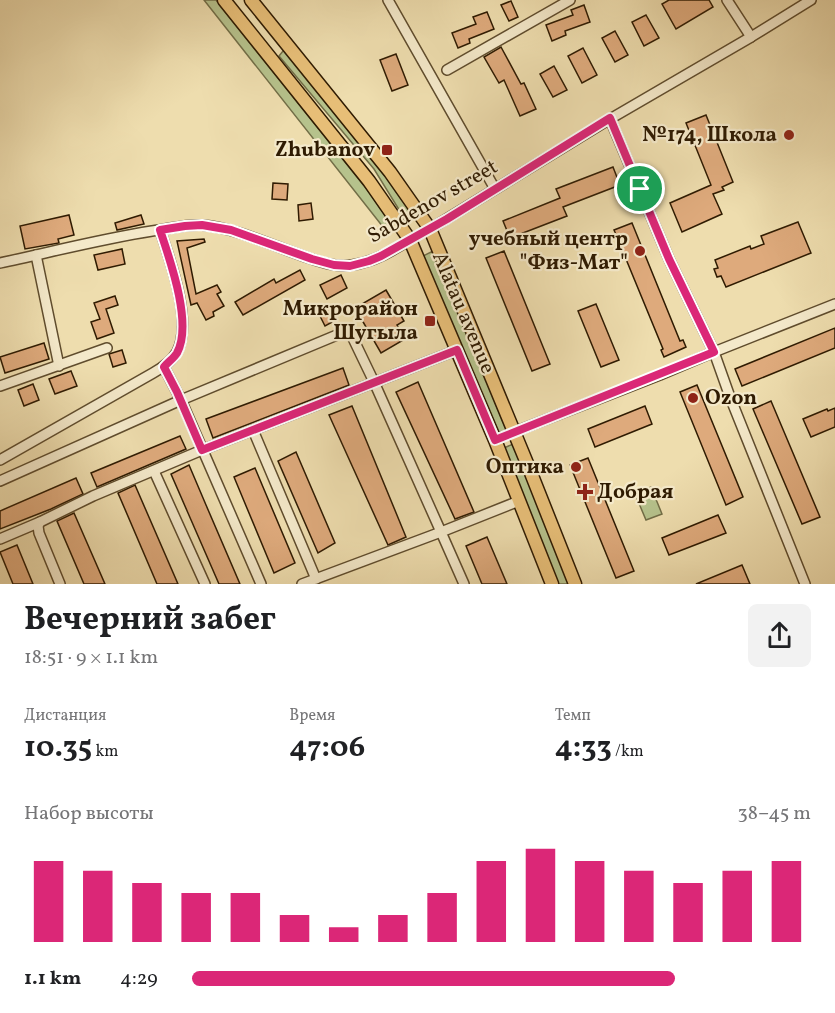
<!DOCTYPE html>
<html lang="ru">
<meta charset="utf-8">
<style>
:root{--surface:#fff;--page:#f2f2f2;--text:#202124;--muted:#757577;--accent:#db2777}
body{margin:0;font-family:Vollkorn,serif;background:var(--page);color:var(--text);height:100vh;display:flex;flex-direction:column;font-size:22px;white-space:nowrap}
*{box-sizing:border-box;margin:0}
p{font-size:20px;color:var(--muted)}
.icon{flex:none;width:33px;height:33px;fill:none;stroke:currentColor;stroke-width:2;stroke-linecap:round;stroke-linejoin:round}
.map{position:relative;height:584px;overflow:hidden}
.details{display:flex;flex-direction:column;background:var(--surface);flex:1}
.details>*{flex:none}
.pin{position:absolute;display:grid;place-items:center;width:51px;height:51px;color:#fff;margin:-26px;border:3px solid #fff;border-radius:50%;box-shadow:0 2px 6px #0007}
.round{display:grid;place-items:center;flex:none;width:63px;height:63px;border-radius:9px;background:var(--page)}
.headline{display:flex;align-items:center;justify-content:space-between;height:102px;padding:0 24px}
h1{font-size:33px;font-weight:700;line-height:45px}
.figures{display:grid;grid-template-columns:repeat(3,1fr);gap:9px;height:102px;padding:6px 24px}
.figures div{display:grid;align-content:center}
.figures b{font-size:30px;font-weight:700}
.figures small{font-size:16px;font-weight:400}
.figures p{font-size:16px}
.chart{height:168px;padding:12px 24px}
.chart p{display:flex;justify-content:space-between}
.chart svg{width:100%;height:108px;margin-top:6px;stroke:var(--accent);stroke-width:6}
ul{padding:0 24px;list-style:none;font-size:20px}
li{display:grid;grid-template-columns:96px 72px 1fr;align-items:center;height:45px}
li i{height:15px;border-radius:8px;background:var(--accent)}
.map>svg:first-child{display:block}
.green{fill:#b6c28c;stroke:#726e47;stroke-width:1.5}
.building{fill:#deaa7c;stroke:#2f1b02;stroke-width:1.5}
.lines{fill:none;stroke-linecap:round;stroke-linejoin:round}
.minor-casing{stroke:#5f4c2d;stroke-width:12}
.major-casing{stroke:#2f1b02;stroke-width:15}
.minor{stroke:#f4e9ca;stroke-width:9}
.major{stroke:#e7be77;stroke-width:12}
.route-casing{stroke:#fff;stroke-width:12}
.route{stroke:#db2777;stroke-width:8}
.poi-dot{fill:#8f2418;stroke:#f4e9ca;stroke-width:2}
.labels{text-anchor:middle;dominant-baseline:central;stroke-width:4.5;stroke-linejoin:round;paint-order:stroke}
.poi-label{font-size:21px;font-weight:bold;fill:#2f1b02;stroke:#f4e9ca;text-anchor:end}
.street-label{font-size:21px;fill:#2f1b02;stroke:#f4e9ca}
</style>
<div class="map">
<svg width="835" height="584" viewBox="0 0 835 584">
<rect width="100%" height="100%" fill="#eeddae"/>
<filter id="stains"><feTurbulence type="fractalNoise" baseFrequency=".00333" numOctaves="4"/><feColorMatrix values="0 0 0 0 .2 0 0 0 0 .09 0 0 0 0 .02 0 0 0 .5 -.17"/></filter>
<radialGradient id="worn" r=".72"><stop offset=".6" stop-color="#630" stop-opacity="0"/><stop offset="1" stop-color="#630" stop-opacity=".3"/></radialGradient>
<g class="green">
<polygon points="204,0 216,0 369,192 394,228 387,232"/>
<polygon points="283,51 287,52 381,166 414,216 406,221 374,169 279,56"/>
<polygon points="433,251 506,429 504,432 497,432 423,256"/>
<polygon points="513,444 570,584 558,584 504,448"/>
<polygon points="651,487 662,514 646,520 635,494"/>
</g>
<g class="building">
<polygon points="669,0 709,0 713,7 676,29 662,4"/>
<polygon points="511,1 518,17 509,21 501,5"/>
<polygon points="584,5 590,22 565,31 566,35 552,41 546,25 573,15 571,10"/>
<polygon points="487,12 494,29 469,39 470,43 458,48 452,33 476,24 473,17"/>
<polygon points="646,15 659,38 644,46 632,22"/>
<polygon points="615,31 628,55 615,62 602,38"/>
<polygon points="501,47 521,84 524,83 536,109 520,116 504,80 499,83 484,57"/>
<polygon points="583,48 597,75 582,83 568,56"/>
<polygon points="396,54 408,85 392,91 380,60"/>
<polygon points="554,66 567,90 553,97 540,74"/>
<polygon points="706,115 733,182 722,187 724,190 713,194 722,214 682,232 670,203 711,185 686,123"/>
<polygon points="613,167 620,185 563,207 567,216 510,238 503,221 560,198 556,189"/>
<polygon points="273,183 288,184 287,200 272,199"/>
<polygon points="311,203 313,219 299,221 298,205"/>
<polygon points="69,215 74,235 58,239 59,243 25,249 20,226"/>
<polygon points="141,215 144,224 117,230 115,223"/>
<polygon points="798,222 811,253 726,287 721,276 717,277 714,269 718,268 715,260 750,246 751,249 764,244 761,236"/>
<polygon points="632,223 680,341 683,340 686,347 664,357 661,350 663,349 614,230"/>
<polygon points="204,239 205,242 187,248 196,294 217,285 221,292 217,294 224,306 213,312 214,316 206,320 197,303 191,305 177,241"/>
<polygon points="122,249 125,264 98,270 94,255"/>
<polygon points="504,251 550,364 532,371 486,258"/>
<polygon points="300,270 305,280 243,315 235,302 274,279 276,283"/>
<polygon points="341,275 347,288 327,299 320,285"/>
<polygon points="386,290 404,321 397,325 405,339 381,353 355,308"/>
<polygon points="115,296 118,305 106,309 114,333 97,339 91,322 100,319 94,303"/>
<polygon points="596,304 619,360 601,367 578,311"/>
<polygon points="329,306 336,320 325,326 318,312"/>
<polygon points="835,328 835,348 742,386 735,369"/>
<polygon points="44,343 49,359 5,373 0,357"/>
<polygon points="122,350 126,363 113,367 109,354"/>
<polygon points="343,368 349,385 213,438 206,419"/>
<polygon points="71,371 77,386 55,394 49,379"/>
<polygon points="418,382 474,512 455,519 396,392"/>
<polygon points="33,384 39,400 24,406 18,390"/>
<polygon points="697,385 743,497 726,505 680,392"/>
<polygon points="771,401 820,517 802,524 753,409"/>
<polygon points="352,406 406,537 388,545 329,415"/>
<polygon points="645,406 652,424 595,447 588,429"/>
<polygon points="835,408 835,427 811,437 803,419 827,409 828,411"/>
<polygon points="180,436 186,449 97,487 91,473"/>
<polygon points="296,452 335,543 318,553 278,461"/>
<polygon points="588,458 634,571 616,578 570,465"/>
<polygon points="189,465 206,505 240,584 219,584 188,513 171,474"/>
<polygon points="255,468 295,563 274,573 234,477"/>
<polygon points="76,478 83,494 51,509 0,529 0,511"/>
<polygon points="135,485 178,584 157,584 118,493"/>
<polygon points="74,513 105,584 84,584 57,521"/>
<polygon points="718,515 726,533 669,555 662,538"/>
<polygon points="487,537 507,584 482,584 466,546"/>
<polygon points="17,545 33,584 13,584 0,552"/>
<polygon points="742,565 750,584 696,584"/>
</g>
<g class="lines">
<g class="minor-casing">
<g id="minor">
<polyline points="388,0 495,189"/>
<polyline points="727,0 751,37"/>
<polyline points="447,70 570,0"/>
<polyline points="430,229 610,119 751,37 811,0"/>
<polyline points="36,255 59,366"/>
<path d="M0,263C51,252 101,239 152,231C169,229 185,224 202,225C236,228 271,245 303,256C318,261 335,268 352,265C374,262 392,251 410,240"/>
<polyline points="164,367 181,400 261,584"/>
<polyline points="0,386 107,348"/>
<polyline points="253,430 316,579"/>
<polyline points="514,432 660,375 714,352 669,259 610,119"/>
<path d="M0,460L153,373C162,368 172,361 177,352C193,322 170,260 160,230"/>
<polyline points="154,471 205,584"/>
<polyline points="0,481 181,400 349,330 374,382 441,532 302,584"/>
<polyline points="0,539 40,522"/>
<polyline points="60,584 39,533 38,526 40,522 93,496 202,450 457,350"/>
<polyline points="464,584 441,532 519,501"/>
<polyline points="805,584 730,397 714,352 835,304"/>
</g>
</g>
<g class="major-casing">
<g id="major">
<polyline points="224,0 369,181 410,240 495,440 552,584"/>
<polyline points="251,0 390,172 430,229 529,468 575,584"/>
</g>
</g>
<use href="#minor" class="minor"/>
<use href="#major" class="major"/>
</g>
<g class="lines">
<g class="route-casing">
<path id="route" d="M610,118L669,259L714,352L495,440L457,350L202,450L177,392L164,367C168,362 174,358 177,353C193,324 170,260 160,230L185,226L202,225L231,230L312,259L334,265L350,266L369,261L381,256L447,219Z"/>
</g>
<use href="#route" class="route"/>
</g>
<g class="poi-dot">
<circle cx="789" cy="135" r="6"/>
<rect x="381" y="144" width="12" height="12" rx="3"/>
<circle cx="640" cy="251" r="6"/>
<rect x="424" y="315" width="12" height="12" rx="3"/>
<circle cx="693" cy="398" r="6"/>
<circle cx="576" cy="467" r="6"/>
<path d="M582 483h6v6h6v6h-6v6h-6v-6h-6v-6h6z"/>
</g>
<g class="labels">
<g class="poi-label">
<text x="777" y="135">№174, Школа</text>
<text x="375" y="150">Zhubanov</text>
<text x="628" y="239">учебный центр<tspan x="628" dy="24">"Физ-Мат"</tspan></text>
<text x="418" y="309">Микрорайон<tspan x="418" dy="24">Шугыла</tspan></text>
<text x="705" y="398" text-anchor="start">Ozon</text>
<text x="564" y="467">Оптика</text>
<text x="597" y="492" text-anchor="start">Добрая</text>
</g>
<g class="street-label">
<text transform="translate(433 202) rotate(-30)">Sabdenov street</text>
<text transform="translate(463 313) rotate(67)">Alatau avenue</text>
</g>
</g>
<rect width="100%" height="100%" filter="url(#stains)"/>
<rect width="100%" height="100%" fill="url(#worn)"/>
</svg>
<div class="pin" style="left:640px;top:189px;background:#1e9e55"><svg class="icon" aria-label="arrive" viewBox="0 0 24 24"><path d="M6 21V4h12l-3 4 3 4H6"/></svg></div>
</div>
<section class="details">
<div class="headline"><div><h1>Вечерний забег</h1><p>18:51 · 9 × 1.1 km</p></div><a class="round"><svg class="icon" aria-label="share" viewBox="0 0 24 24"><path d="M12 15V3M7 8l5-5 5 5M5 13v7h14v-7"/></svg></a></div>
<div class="figures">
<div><p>Дистанция</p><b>10.35<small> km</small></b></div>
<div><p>Время</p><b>47:06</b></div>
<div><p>Темп</p><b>4:33<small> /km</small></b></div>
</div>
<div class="chart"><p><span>Набор высоты</span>38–45 m</p>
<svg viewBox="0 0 160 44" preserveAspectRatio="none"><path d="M5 44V11M15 44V15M25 44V20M35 44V24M45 44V24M55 44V33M65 44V38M75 44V33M85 44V24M95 44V11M105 44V6M115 44V11M125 44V15M135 44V20M145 44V15M155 44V11"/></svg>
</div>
<ul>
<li><b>1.1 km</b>4:29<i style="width:78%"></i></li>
</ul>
</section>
